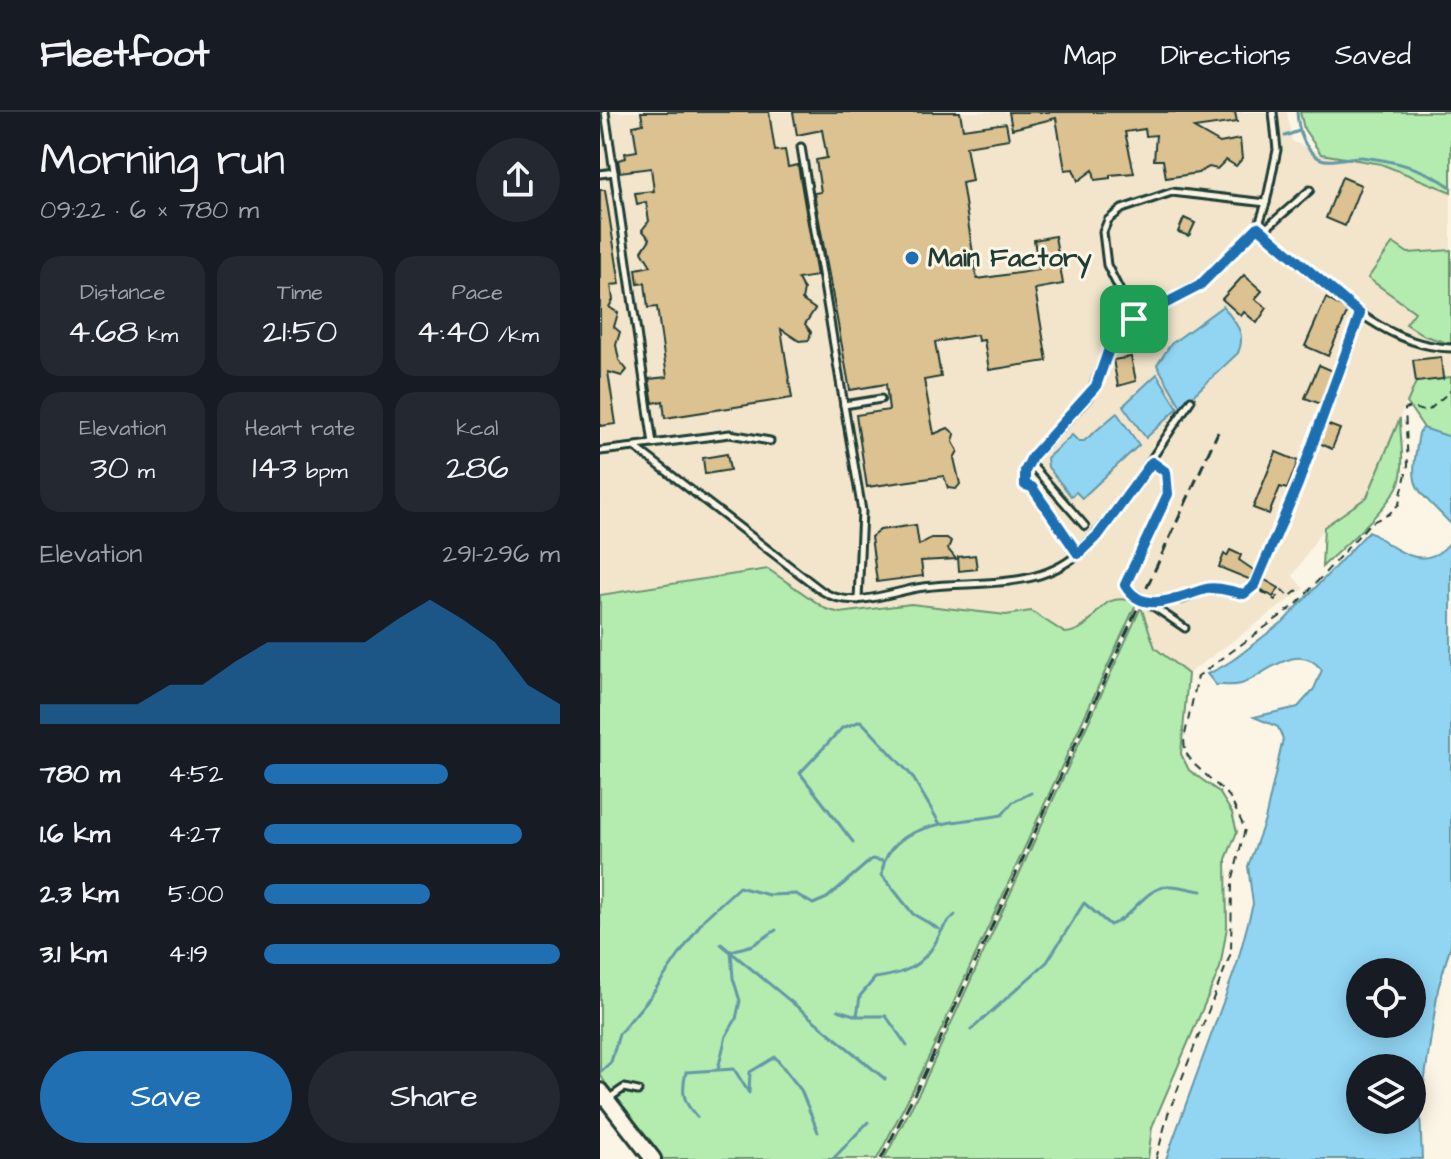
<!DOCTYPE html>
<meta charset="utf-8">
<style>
:root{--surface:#171b24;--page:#242831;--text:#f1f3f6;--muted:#9ea1a6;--line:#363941;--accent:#1f6fb2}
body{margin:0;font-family:"Architects Daughter",sans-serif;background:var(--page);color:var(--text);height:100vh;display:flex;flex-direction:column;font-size:30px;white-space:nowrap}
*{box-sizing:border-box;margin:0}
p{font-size:26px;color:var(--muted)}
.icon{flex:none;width:44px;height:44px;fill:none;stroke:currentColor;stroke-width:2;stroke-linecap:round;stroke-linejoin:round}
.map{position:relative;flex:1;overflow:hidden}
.sheet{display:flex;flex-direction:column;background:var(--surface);width:600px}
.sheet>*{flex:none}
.buttons{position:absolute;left:746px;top:846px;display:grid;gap:16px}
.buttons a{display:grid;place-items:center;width:80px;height:80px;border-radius:50%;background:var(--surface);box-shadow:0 4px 20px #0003;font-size:40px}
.pin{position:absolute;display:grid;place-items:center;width:68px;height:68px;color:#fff;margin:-34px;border-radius:16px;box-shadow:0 4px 12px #0006}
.round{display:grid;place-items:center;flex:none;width:84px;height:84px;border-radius:42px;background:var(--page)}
.summary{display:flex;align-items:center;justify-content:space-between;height:136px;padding:0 40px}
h1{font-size:44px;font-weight:600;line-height:60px}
.metrics{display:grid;grid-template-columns:repeat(3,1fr);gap:12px;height:136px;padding:8px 40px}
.metrics div{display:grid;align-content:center;border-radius:20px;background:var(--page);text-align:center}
.metrics b{font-size:34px;font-weight:600}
.metrics small{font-size:22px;font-weight:400}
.metrics p{font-size:22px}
.chart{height:224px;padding:16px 40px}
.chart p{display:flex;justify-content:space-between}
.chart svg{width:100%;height:144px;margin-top:8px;fill:var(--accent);opacity:.7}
.action{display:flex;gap:16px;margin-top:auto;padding:16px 40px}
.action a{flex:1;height:92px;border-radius:48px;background:var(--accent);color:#fff;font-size:32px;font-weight:600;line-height:92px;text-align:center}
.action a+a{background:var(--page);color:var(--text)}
ul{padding:0 40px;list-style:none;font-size:26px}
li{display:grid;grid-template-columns:128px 96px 1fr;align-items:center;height:60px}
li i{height:20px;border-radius:10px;background:var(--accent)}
header{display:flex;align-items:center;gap:48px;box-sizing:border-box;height:112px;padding:0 40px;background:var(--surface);border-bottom:2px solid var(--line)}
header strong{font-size:38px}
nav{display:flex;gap:44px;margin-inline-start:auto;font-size:28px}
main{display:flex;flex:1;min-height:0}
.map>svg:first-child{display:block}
.built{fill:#f2e5cc}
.green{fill:#b4ebae;stroke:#6a9471;stroke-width:2}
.water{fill:#91d5f3;stroke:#6398a7;stroke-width:2;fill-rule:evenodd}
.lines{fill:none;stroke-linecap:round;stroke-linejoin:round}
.stream{stroke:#6398a7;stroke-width:3}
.building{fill:#dcc191;stroke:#1f3d34;stroke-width:2}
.service-casing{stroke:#1f3d34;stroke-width:11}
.secondary-casing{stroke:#1f3d34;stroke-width:20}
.path{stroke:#1f3d34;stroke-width:2;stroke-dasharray:8 6;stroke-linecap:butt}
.service{stroke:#fcf5e5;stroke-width:5}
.secondary{stroke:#fcf5e5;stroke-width:14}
.rail{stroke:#1f3d34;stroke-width:3;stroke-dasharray:12 6;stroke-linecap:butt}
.route-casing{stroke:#fff;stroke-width:16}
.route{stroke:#1f6fb2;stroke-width:10}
.poi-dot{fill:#1f6fb2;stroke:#fcf5e5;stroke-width:3}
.labels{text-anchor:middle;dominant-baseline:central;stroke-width:6;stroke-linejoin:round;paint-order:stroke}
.poi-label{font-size:26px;font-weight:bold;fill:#1f3d34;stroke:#fcf5e5;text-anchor:start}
</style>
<header>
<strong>Fleetfoot</strong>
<nav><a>Map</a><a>Directions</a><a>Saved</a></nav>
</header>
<main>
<section class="sheet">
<div class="summary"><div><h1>Morning run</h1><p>09:22 · 6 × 780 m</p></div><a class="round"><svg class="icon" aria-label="share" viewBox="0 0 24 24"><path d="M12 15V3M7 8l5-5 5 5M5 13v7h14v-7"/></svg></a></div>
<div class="metrics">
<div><p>Distance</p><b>4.68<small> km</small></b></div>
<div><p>Time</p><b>21:50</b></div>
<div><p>Pace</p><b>4:40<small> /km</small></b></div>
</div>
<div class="metrics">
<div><p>Elevation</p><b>30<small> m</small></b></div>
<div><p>Heart rate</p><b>143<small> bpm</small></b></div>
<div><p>kcal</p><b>286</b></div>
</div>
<div class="chart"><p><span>Elevation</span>291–296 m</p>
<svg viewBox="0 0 160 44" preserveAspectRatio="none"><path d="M0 44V38L10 38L20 38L30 38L40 32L50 32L60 25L70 19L80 19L90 19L100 19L110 12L120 6L130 12L140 19L150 32L160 38V44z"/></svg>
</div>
<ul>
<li><b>780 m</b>4:52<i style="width:62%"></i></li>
<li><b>1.6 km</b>4:27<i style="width:87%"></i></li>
<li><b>2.3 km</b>5:00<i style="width:56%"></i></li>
<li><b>3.1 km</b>4:19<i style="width:100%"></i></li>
</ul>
<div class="action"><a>Save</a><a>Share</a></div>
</section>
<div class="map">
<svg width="851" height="1047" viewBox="0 0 851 1047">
<rect width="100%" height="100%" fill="#fcf5e5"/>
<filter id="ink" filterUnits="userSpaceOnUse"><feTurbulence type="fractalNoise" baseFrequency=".0125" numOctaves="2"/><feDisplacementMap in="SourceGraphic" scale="16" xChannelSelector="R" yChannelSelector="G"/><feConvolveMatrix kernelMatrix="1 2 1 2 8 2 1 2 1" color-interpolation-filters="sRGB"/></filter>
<g filter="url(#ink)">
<polygon class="built" points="0,0 687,0 692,29 721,42 781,52 851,80 851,138 807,141 815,200 807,212 825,224 851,232 851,265 815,270 767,385 724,415 693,464 704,477 588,562 555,536 537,490 492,507 479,519 465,521 431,499 406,503 311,492 241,501 226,497 168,457 0,483"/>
<g class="green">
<polygon points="700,0 851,0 851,80 781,52 721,42 704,17"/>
<polygon points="793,131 808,141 851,138 851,232 825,224 806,212 815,200 768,166"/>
<polygon points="851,265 851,325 835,332 807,291 816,270"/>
<path d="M800,306C800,325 805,351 800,368C793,393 742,435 722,455L724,415L767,385Z"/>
<path d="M168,457L226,497L240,501L311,492L406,503L431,499L465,521C501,518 493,476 537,490L321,962L277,1047H57L0,963V483Z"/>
<polygon points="541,495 555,536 588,562 581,642 589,658 619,680 632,701 637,720 626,747 627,815 620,856 552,1015 548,1047 284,1047 322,975"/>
</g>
<g class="water">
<path d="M623,194C635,211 647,220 638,241L581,295L557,253L571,232Z"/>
<polygon points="557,262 578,296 546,326 523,294"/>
<polygon points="517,301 539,333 482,386 476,380 471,384 448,355 447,346 472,323 478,329 484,329"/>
<path d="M823,316L851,325V412C812,371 809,380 819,321Z"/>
<path d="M769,419C796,437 825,463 851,429V832L838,877L820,999L822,1047H566L637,852L653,792L648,754L665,708L683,627L678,615L654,605L698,595L714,577L722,558C697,527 664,564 641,572C633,574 624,573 616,573L607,562C637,550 656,528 683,510ZM760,860H812V912H760ZM760,956H812V1008H760Z"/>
</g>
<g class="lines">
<g class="stream">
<path d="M697,0C698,16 703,35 717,45C728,53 749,44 761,45C792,48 826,57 851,75"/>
<polyline points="685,24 699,19"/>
<polyline points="253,730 200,661 242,616 261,609 312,664 340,712"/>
<path d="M339,817L313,802L282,763C285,708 362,711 402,703L413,690L431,681"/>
<polyline points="121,832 285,967"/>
<polyline points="238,898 257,904 286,904 307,934"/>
<path d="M257,904L260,884L275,866C298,863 315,858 330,839C341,825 338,818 355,803"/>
<path d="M371,918L447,850L484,791L510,813C534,805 542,777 569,774C579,773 591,778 602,779"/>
<polyline points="118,957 126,924 136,907 140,889 133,866 131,839 153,833 176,818"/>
<polyline points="0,960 11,950 19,922 50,885 104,807 139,775 169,783 196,782 213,792 227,786 272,747 283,749"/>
<path d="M97,1005C83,990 81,980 86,960L134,957L149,981L150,960L175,945L201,978L218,1020"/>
<polyline points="233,1047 268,1010"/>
</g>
</g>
<g class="building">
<polygon points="41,0 169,0 175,39 185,38 188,55 198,53 217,164 198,167 204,178 202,188 215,197 205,212 211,220 209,228 199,229 181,217 192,286 65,306 63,289 53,291 49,267 67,265 57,195 48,196 45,171 38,172 36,157 51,154 42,139 50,127 42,118 49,109 46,90 37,92 35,81 54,79 51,56 20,60 18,48 26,46 25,41 37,39 33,14 43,12"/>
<polygon points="193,0 360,0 363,17 406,11 409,27 366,34 372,69 362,71 377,167 439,158 434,128 455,124 463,172 435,177 447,249 389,258 384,228 378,229 377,223 335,230 341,265 324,268 334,322 348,316 355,322 353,330 358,339 354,346 360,372 356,377 348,376 344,364 267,375 256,303 289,298 286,272 250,278 214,81 221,80 216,48 227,46 222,18 197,23"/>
<polygon points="409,0 635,0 637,10 594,16 620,31 640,27 642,47 636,54 626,48 617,57 609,55 598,61 566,66 563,48 554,48 556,23 546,24 545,17 525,20 534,61 510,63 510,66 495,68 493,58 478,69 473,57 465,58 456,6 412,17"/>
<polygon points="742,65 761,73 745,114 726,106"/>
<polygon points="0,78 5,78 20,172 11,173 13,188 9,195 18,201 14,215 20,220 16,233 19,248 27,258 22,264 8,260 16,312 0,314"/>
<polygon points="584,106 595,111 589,124 578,120"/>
<polygon points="644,163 662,179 655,187 667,196 657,211 644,200 641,204 622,187"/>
<polygon points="726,186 748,199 728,244 705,234"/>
<polygon points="550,224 551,234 528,237 527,227"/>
<polygon points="531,245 536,269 518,274 513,248"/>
<polygon points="841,245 843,267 816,270 813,248"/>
<polygon points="719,253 733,259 721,292 705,286"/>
<polygon points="726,312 740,317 732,337 719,331"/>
<polygon points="676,340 698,349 687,377 680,375 669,402 653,396"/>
<polygon points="127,342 130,358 105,362 103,346"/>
<polygon points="316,413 319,433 331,426 347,426 351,429 348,437 356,447 321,449 323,464 277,470 271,425 280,418"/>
<polygon points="630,438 641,443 639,448 655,459 651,468 619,455 624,442 627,444"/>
<polygon points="375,443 377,457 359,459 358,445"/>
<polygon points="665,468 679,476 673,485 659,476"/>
</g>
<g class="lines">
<g class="service-casing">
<g id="service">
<polyline points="5,0 14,60"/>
<polyline points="201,35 244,293"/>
<polyline points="0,62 14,60 53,332"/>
<polyline points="666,91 677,38 673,0"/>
<polyline points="663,119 710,78"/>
<polyline points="534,207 507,153 503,120 508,108 522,97 572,80 666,91 658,115"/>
<polyline points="36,334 130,322 170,329"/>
<path d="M0,339L35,335L222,479C253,499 290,479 324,475C376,468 435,479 478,442L432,375L425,373L429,350L485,414"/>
<path d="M429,350L489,285L516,217L599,174L658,115C713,160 776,235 851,236"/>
<polyline points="552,350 567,361 569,377 525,475 585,516"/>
<polyline points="478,442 518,397 591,288"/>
<polyline points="258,488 262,399 244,293 281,287"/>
<polyline points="548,490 583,487 609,476 644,482 655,473 698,372 760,202"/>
<polyline points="8,987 24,976 38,979"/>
</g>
</g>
<g class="secondary-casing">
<polyline id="secondary" points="0,979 53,1047"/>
</g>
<g class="path">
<polyline points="661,479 675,488 682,478 689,485 702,475"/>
<polyline points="556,1047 568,1002 631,841 632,770 645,717 629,684 595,653 585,640 584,627 598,564 697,492 770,411 789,402 799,392 808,353 805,297 810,295 827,300 851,278"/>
</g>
<use href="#service" class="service"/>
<use href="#secondary" class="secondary"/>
<polyline class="rail" points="281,1047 323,965 618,320"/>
</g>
</g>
<g class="lines" filter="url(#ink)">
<g class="route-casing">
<path id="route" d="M658,115L760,202L698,372L655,473L644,482C633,480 617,474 606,477C580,484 543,505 525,473L568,382L566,360L552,350L499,422L478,442L432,375L425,373V359L432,345L496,274L516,217L599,174Z"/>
</g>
<use href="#route" class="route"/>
</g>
<circle class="poi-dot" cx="312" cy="146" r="8"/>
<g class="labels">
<g class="poi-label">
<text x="328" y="146">Main Factory</text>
</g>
</g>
</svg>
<div class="buttons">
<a><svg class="icon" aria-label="locate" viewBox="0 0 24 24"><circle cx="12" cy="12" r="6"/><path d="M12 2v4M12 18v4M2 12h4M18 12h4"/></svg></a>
<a><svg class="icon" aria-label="layers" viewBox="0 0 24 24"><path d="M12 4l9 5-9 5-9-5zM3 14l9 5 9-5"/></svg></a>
</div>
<div class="pin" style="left:534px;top:207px;background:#1e9e55"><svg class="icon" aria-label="arrive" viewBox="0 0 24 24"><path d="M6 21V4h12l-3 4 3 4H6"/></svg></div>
</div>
</main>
